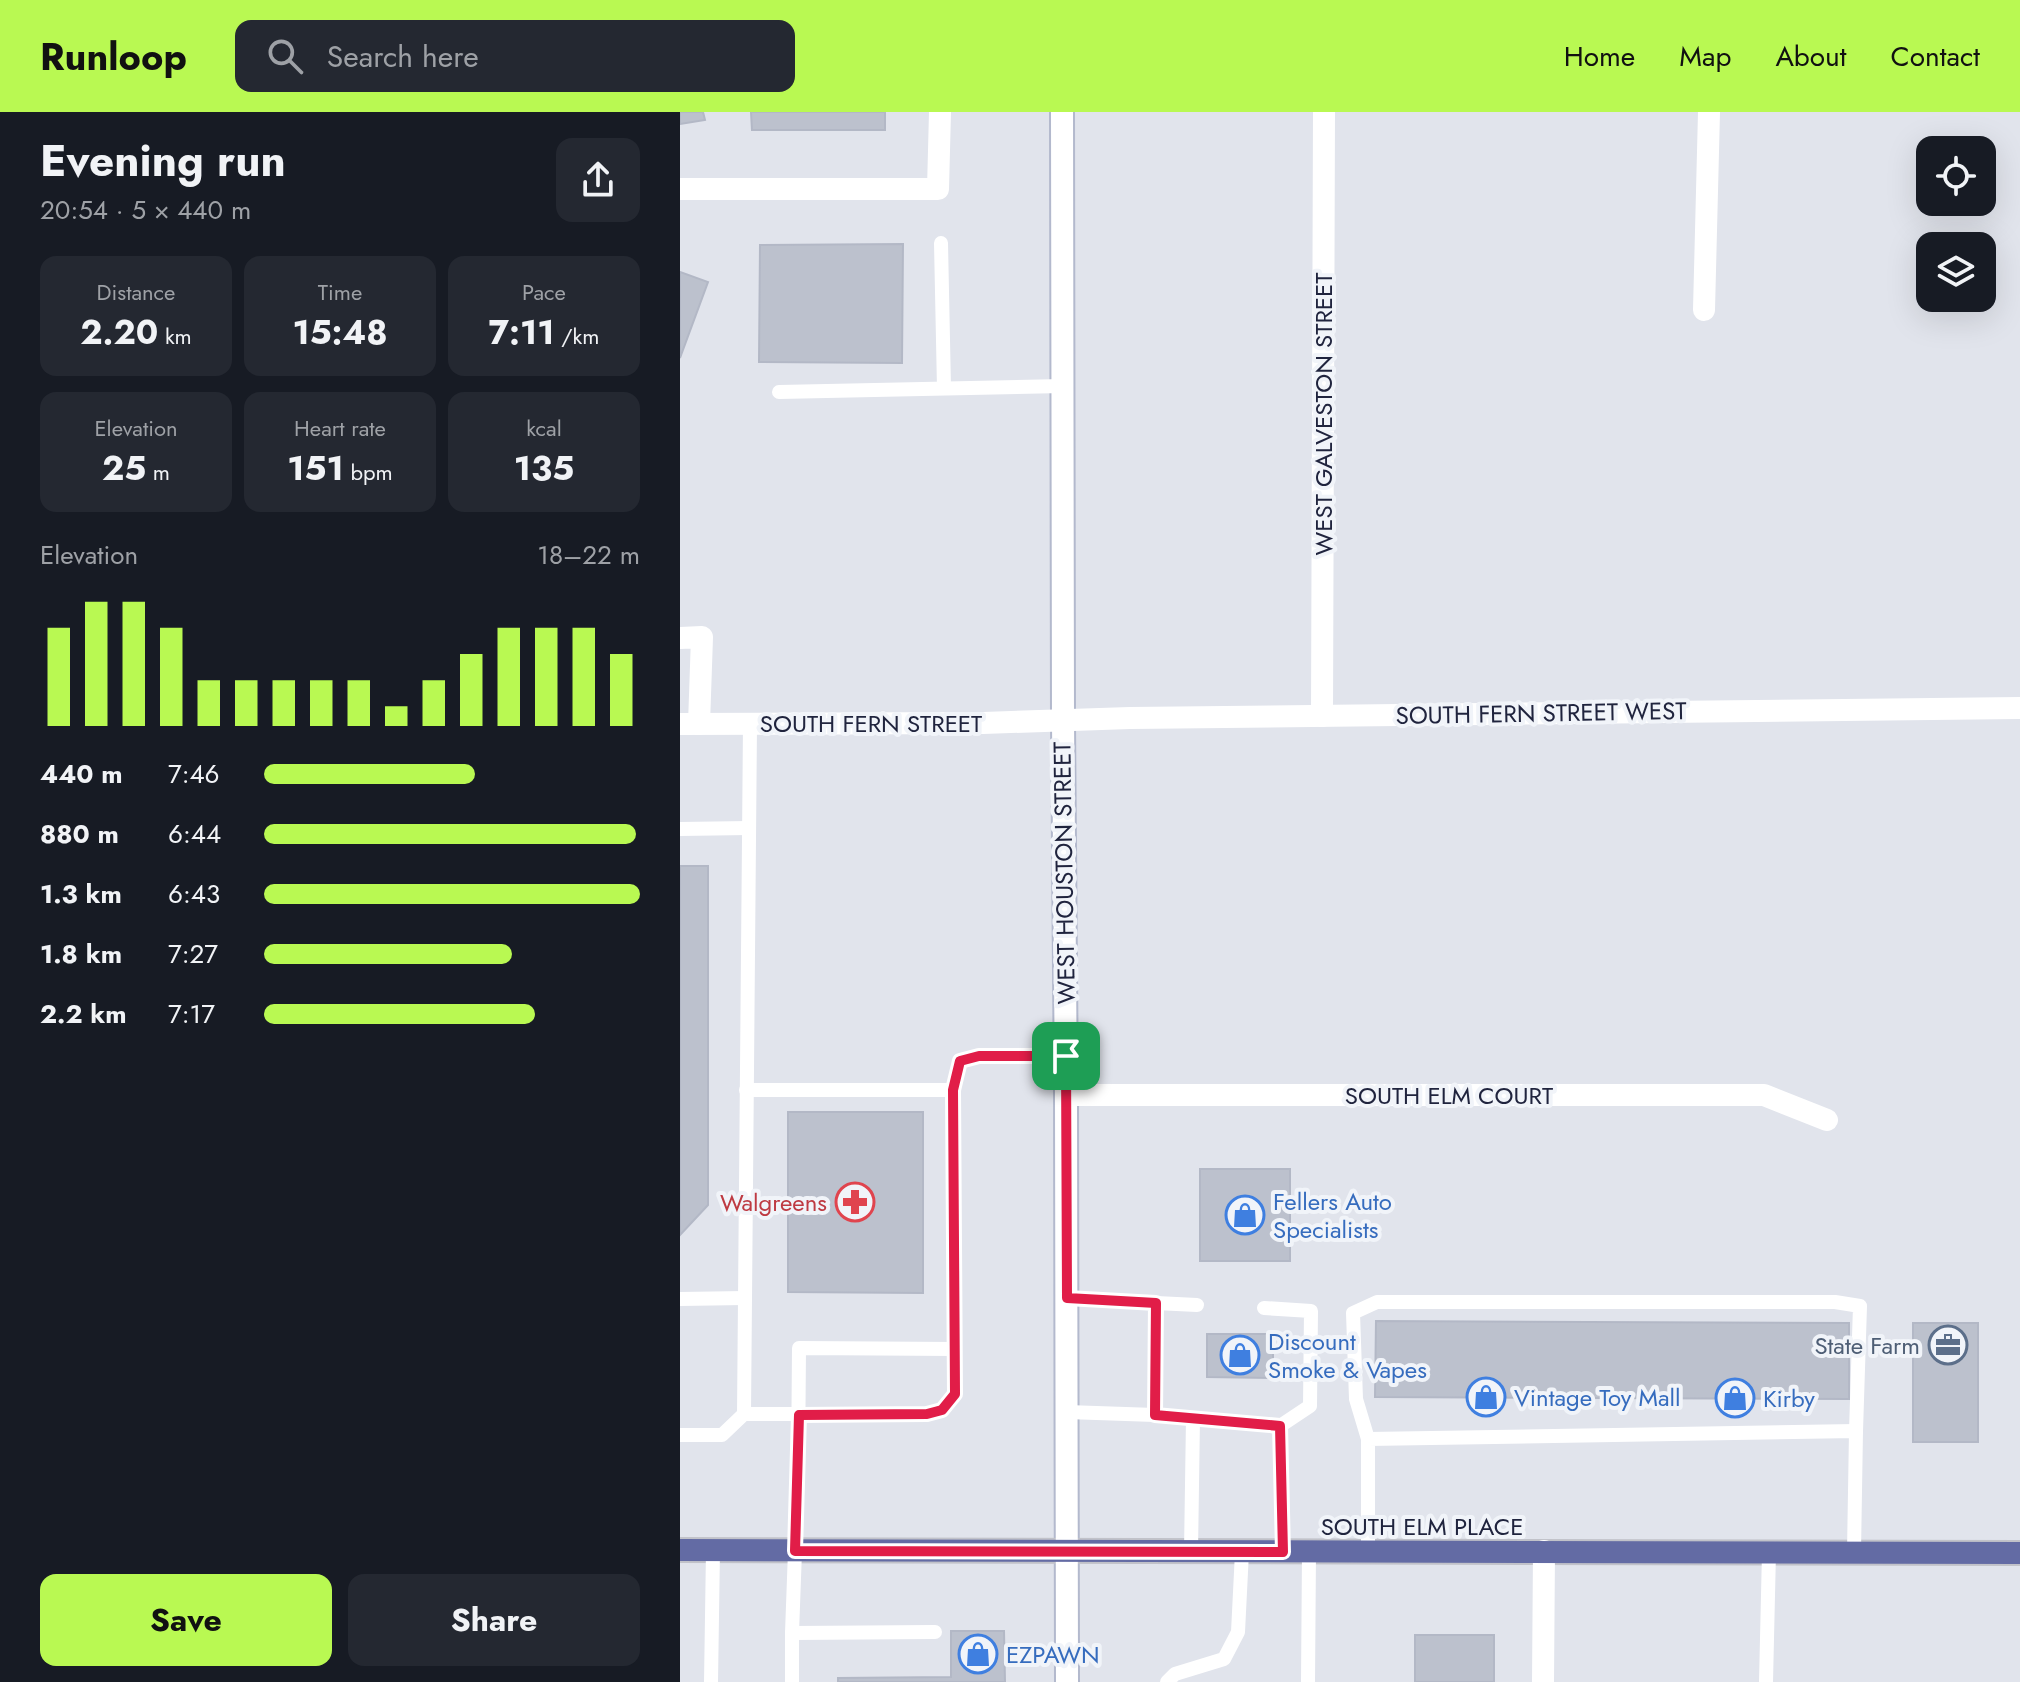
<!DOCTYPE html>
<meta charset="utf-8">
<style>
:root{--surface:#171b24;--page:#242831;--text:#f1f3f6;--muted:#9ea1a6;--accent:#b9f952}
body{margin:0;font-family:Jost,sans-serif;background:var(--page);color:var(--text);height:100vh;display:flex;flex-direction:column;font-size:30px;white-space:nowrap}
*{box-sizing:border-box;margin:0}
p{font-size:26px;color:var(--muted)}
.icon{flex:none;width:44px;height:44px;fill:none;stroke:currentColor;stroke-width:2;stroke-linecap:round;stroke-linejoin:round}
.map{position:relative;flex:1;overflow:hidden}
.panel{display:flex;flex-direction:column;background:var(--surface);width:680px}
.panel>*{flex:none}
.tools{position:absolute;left:1236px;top:24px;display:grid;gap:16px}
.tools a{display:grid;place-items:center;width:80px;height:80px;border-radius:16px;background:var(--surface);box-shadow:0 8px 32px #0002;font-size:40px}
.pin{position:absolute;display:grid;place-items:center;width:68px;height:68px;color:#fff;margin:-34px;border-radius:16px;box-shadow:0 4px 12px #0006}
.round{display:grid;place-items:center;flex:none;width:84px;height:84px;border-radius:16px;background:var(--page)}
.head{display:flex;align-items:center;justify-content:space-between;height:136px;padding:0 40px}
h1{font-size:44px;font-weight:700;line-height:60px}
.metrics{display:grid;grid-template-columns:repeat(3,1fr);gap:12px;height:136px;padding:8px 40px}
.metrics div{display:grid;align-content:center;border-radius:16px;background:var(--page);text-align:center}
.metrics b{font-size:34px;font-weight:700}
.metrics small{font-size:22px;font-weight:400}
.metrics p{font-size:22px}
.chart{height:224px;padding:16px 40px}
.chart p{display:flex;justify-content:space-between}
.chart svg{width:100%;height:144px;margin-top:8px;stroke:var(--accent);stroke-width:6}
.action{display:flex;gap:16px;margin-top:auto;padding:16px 40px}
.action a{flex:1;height:92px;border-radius:16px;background:var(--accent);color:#111;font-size:32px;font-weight:700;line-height:92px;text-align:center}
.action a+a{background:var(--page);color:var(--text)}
ul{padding:0 40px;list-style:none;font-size:26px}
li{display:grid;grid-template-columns:128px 96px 1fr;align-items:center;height:60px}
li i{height:20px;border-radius:10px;background:var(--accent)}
header{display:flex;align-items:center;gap:48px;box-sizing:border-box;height:112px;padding:0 40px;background:var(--accent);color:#111}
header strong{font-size:38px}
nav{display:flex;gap:44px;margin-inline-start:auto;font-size:28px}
.search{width:560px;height:72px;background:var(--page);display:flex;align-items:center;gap:20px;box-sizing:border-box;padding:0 28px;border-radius:16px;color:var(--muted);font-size:30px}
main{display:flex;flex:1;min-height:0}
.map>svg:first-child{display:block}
.building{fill:#bcc1cd;stroke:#b3b8c6;stroke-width:2}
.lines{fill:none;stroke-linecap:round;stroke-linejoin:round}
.secondary-casing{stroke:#b3b9cd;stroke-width:26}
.primary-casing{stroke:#c1c2c9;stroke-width:26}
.service{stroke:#fff;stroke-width:14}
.minor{stroke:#fff;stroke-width:22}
.secondary{stroke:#fff;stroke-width:22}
.primary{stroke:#636ba4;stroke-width:22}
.route-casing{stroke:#fff;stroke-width:16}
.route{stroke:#e11d48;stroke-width:10}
.labels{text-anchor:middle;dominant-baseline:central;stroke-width:8;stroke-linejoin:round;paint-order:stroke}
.street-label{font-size:24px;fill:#20243e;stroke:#f1f4f9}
.shop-label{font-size:24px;fill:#366cbe;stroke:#f1f4f9;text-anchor:start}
.health-label{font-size:24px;fill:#be3a42;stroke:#f1f4f9;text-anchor:end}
.service-label{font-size:24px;fill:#4e5e75;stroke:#f1f4f9;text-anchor:end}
</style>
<header>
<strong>Runloop</strong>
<div class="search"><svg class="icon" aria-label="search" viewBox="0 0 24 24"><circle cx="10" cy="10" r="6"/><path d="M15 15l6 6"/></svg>Search here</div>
<nav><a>Home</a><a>Map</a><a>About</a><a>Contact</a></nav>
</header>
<main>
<section class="panel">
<div class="head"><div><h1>Evening run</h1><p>20:54 · 5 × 440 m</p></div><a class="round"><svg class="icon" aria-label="share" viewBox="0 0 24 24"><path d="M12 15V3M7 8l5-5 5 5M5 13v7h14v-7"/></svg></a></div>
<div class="metrics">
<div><p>Distance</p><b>2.20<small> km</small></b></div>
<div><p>Time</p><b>15:48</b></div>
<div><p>Pace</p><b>7:11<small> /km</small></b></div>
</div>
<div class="metrics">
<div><p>Elevation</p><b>25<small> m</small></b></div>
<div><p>Heart rate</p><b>151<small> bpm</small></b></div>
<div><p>kcal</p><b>135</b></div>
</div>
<div class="chart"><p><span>Elevation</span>18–22 m</p>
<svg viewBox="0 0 160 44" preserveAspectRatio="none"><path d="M5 44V14M15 44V6M25 44V6M35 44V14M45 44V30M55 44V30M65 44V30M75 44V30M85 44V30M95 44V38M105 44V30M115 44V22M125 44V14M135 44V14M145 44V14M155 44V22"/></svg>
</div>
<ul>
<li><b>440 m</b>7:46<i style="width:56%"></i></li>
<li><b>880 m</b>6:44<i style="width:99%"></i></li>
<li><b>1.3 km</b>6:43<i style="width:100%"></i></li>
<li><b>1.8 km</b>7:27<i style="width:66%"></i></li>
<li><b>2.2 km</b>7:17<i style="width:72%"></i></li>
</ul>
<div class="action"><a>Save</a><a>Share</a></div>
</section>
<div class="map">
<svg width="1340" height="1570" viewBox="0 0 1340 1570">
<rect width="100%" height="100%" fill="#e1e4ec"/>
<g class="building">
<polygon points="0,0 23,0 25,8 0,12"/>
<polygon points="71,0 205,0 205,18 72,18"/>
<polygon points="223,132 222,251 79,250 80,133"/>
<polygon points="0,160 28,170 0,246"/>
<polygon points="0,754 28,754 28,1093 0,1123"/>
<polygon points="108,1000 243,1000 243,1181 108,1180"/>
<rect x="520" y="1057" width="90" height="92"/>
<polygon points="696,1209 1169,1211 1169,1287 695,1285"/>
<rect x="1233" y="1211" width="65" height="119"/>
<polygon points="527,1222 593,1222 593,1266 527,1265"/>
<polygon points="271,1519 324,1519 325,1570 158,1570 158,1566 271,1565"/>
<rect x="735" y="1523" width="79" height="47"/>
</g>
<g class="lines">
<g class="secondary-casing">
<polyline id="secondary" points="382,0 383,609 386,983 387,1570"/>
</g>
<g class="primary-casing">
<polyline id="primary" points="0,1438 1340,1441"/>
</g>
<g class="service">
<polyline points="261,131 264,276"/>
<polyline points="99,280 383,274"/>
<polyline points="0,717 69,716"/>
<polyline points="66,978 273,978"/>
<polyline points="387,1186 476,1191 475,1303"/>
<polyline points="0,1187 65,1186"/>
<polyline points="476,1191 517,1193"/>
<polyline points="584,1196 631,1199 630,1294 600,1314"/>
<polyline points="387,1300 475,1303 600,1314 603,1440"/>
<polyline points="64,1302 70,612"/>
<polyline points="0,1323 42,1323 64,1302 247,1302 262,1298 275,1282 273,978 280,949 299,944 386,944"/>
<polyline points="688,1327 676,1287 673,1201 697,1190 1155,1190 1180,1194 1176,1319"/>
<polyline points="511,1440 513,1306"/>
<polyline points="688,1440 688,1327 1176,1319 1174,1440"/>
<polyline points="112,1521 255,1520"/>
<polyline points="31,1570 33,1438"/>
<polyline points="112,1570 112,1521 118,1357 119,1236 275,1237"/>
<polyline points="487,1570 495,1562 544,1547 558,1520 562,1440"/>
<polyline points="628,1570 629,1440"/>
<polyline points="1086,1570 1089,1440"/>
</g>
<g class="minor">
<polyline points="0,77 258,77 260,0"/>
<polyline points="1024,198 1029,0"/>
<polyline points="0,526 22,525 19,612"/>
<polyline points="642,604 644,0"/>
<polyline points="0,612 303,611 450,606 1340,596"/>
<polyline points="386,983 1084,983 1147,1008"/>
<polyline points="863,1570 864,1439"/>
</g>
<use href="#secondary" class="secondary"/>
<use href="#primary" class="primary"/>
</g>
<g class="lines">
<g class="route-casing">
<polygon id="route" points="299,944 386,944 387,1186 476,1191 475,1303 600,1314 603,1440 115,1439 119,1303 247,1302 262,1298 275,1282 273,978 280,949"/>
</g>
<use href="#route" class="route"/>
</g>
<defs>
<g id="pharmacy-ring" transform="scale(2)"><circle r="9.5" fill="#f1f4f9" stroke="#e0444e" stroke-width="1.5"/><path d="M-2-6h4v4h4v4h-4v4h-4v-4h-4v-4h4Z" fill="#e0444e"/></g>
<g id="shop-ring" transform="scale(2)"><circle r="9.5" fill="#f1f4f9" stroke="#3f7fe0" stroke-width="1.5"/><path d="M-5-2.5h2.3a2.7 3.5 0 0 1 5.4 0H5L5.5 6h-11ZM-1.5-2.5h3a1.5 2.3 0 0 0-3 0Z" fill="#3f7fe0"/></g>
<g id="office-ring" transform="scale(2)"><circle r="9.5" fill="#f1f4f9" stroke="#5c6f8a" stroke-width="1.5"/><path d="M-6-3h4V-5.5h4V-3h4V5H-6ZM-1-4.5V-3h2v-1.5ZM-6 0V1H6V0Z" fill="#5c6f8a"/></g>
</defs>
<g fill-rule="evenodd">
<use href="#pharmacy-ring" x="175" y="1090"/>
<use href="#shop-ring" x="565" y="1103"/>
<use href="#office-ring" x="1268" y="1233"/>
<use href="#shop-ring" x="560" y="1243"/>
<use href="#shop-ring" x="806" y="1285"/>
<use href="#shop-ring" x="1055" y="1286"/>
<use href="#shop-ring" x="298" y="1542"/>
</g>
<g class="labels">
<g class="street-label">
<text transform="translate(643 302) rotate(-90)">WEST GALVESTON STREET</text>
<text transform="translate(861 601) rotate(-1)">SOUTH FERN STREET WEST</text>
<text x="191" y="611">SOUTH FERN STREET</text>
<text transform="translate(384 761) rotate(-91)">WEST HOUSTON STREET</text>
<text x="769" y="983">SOUTH ELM COURT</text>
<text x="742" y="1414">SOUTH ELM PLACE</text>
</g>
<g class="shop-label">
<text x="593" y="1089">Fellers Auto<tspan x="593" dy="28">Specialists</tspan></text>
<text x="588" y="1229">Discount<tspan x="588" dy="28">Smoke &amp; Vapes</tspan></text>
<text x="834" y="1285">Vintage Toy Mall</text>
<text x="1083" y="1286">Kirby</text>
<text x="326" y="1542">EZPAWN</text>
</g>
<g class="health-label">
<text x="147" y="1090">Walgreens</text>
</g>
<g class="service-label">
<text x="1240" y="1233">State Farm</text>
</g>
</g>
</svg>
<div class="tools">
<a><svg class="icon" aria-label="locate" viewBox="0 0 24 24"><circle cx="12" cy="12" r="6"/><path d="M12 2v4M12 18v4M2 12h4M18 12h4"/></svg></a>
<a><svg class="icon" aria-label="layers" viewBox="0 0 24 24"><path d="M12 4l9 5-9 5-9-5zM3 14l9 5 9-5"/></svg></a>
</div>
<div class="pin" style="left:386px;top:944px;background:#1e9e55"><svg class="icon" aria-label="arrive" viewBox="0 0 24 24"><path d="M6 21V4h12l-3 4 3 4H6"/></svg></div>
</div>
</main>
